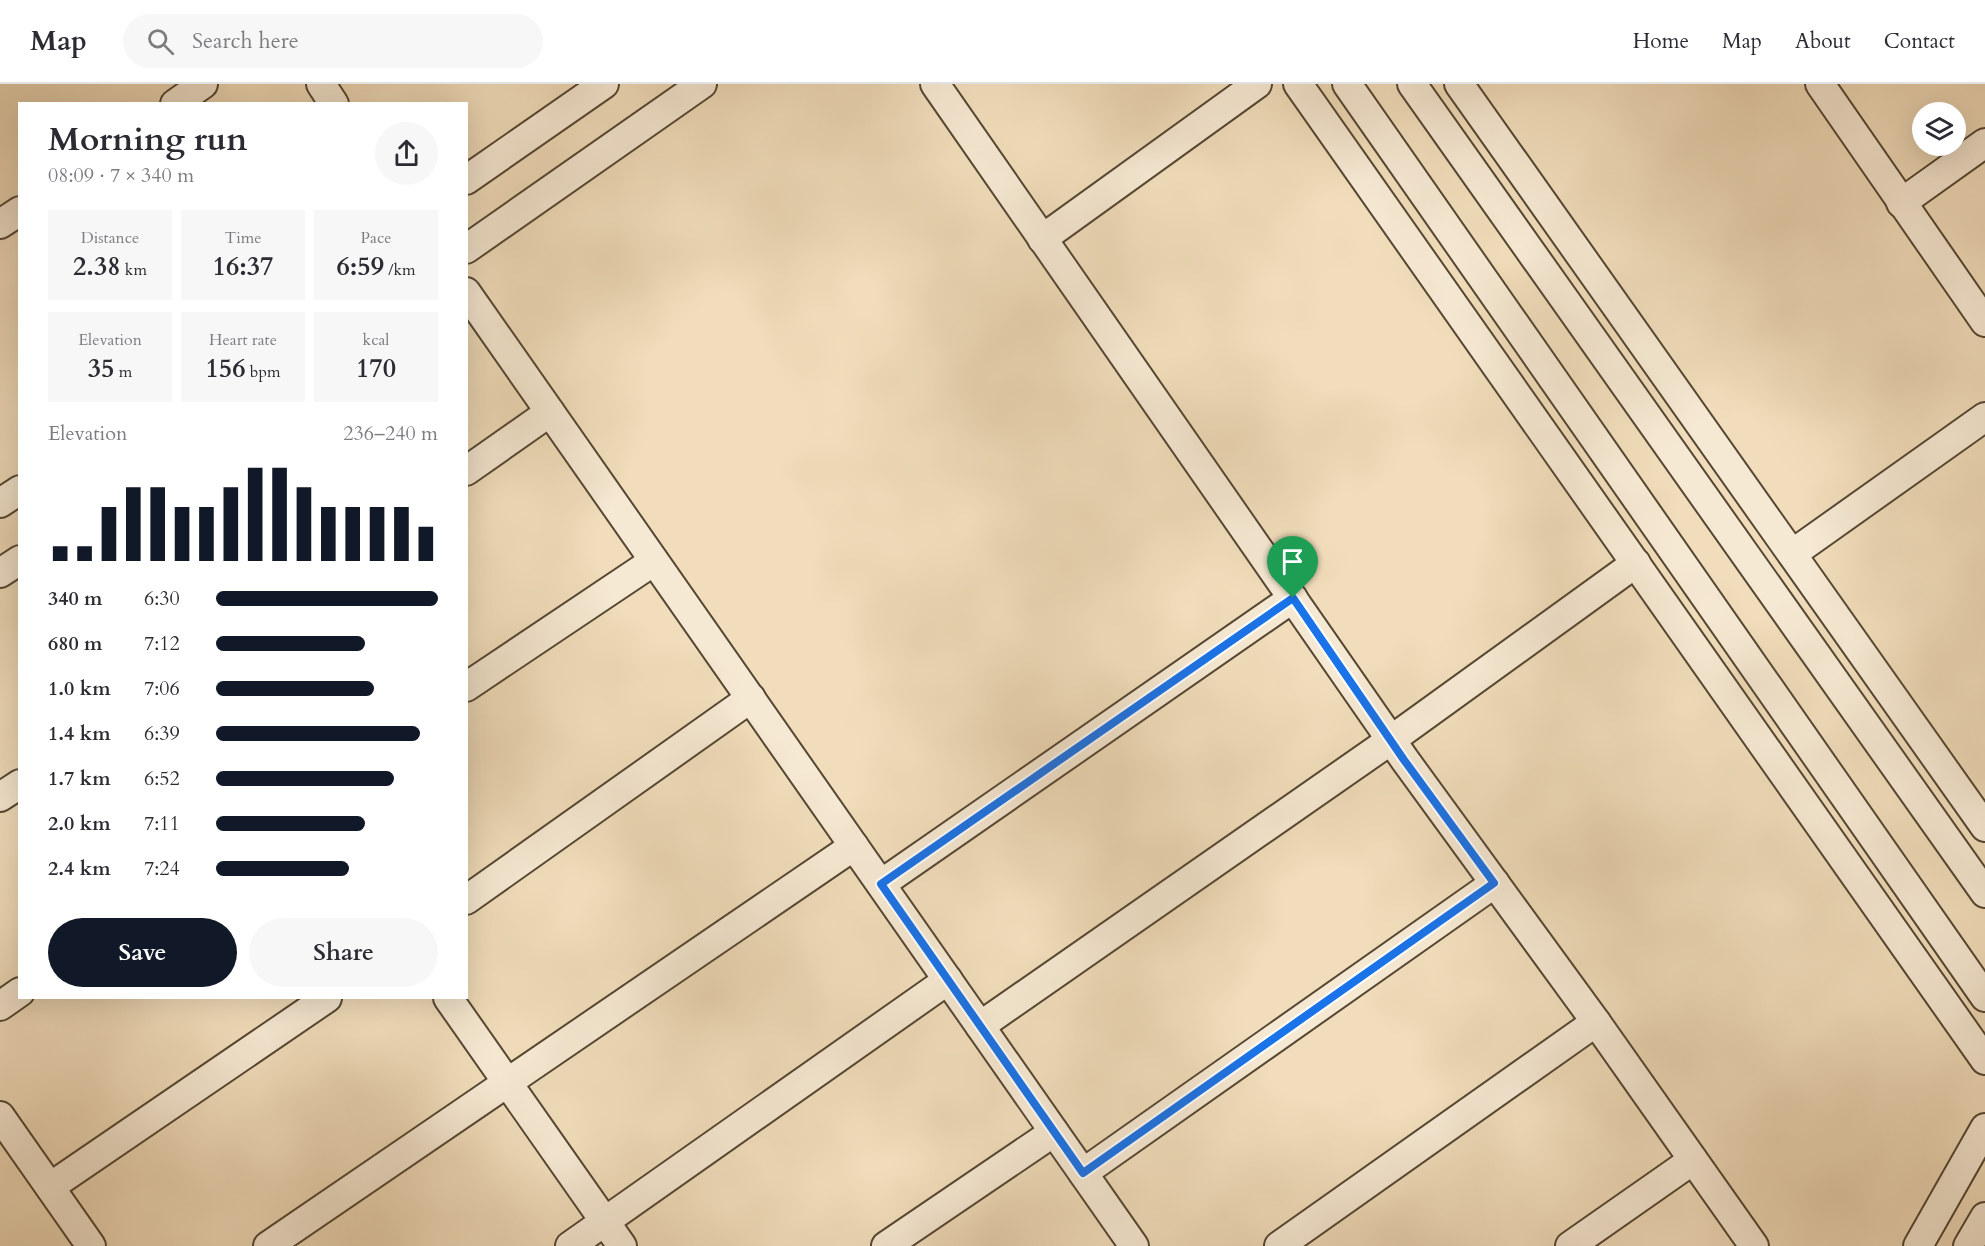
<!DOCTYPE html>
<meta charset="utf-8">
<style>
:root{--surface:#fff;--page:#f7f7f7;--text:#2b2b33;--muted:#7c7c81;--line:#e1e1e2;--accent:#111827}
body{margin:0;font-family:Cardo,serif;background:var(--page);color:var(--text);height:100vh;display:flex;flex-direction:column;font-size:22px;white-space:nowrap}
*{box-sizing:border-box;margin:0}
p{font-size:20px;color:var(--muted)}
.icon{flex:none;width:33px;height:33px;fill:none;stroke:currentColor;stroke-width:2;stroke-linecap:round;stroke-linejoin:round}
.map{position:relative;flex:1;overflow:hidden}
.sheet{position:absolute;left:18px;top:18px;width:450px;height:897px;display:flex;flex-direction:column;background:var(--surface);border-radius:0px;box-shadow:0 6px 24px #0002}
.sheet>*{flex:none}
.fabs{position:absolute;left:1912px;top:18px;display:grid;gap:12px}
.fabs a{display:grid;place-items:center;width:54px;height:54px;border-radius:50%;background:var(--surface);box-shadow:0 6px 24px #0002;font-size:30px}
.pin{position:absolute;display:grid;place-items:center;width:51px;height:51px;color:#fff;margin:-62px -26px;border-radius:50% 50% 50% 0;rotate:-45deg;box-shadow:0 0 6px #0007}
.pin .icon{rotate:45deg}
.round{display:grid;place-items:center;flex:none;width:63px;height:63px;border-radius:32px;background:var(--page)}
.headline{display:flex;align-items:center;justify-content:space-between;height:102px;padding:0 30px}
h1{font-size:33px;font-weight:700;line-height:45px}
.figures{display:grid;grid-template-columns:repeat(3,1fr);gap:9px;height:102px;padding:6px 30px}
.figures div{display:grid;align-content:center;border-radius:0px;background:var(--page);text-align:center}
.figures b{font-size:26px;font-weight:700}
.figures small{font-size:16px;font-weight:400}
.figures p{font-size:16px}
.chart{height:168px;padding:12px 30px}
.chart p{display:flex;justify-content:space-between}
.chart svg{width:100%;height:108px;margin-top:6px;stroke:var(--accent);stroke-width:6}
.cta{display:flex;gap:12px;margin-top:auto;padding:12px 30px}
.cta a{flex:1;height:69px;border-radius:36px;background:var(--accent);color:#fff;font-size:24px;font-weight:700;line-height:69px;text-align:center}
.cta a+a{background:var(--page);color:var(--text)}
ul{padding:0 30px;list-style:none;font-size:20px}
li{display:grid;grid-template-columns:96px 72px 1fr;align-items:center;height:45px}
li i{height:15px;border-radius:8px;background:var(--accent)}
header{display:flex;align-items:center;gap:36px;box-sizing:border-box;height:84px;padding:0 30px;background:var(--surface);border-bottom:2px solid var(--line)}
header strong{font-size:28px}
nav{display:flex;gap:33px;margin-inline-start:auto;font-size:21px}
.search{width:420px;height:54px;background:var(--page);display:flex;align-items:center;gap:15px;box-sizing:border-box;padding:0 21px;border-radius:33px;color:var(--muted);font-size:22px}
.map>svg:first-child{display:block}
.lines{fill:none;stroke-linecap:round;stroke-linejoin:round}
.minor-casing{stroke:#554733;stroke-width:32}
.minor{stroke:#f6e9d3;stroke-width:28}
.route-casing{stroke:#fff;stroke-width:12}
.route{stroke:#1a73e8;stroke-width:8}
</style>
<header>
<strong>Map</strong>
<div class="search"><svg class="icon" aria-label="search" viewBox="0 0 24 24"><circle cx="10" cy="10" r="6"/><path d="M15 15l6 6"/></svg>Search here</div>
<nav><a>Home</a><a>Map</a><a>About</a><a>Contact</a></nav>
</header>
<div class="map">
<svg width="1985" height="1162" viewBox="0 0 1985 1162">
<rect width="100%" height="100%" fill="#f1ddbb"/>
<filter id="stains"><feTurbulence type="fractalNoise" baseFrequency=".00333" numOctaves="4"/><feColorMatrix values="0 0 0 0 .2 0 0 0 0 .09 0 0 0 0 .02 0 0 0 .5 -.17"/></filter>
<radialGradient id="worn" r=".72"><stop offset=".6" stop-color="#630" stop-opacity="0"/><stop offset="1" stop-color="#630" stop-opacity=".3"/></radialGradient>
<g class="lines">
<g class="minor-casing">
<g id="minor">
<polyline points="321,0 334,20"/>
<polyline points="935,0 1405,676 1596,938 1754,1162"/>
<polyline points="1298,0 1985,976"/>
<polyline points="1347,0 1985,913"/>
<polyline points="1412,0 1985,809"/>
<polyline points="1459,0 1985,743"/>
<polyline points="1820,0 1985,238"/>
<polyline points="175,20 203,0"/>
<polyline points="466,96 604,0"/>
<polyline points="1901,119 1985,59"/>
<polyline points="0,140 20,127"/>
<polyline points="1042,155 1257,0"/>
<polyline points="466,165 702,0"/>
<polyline points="466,208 1134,1162"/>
<polyline points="466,387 550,328"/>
<polyline points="0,419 20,406"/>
<polyline points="1792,470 1985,333"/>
<polyline points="0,489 20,476"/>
<polyline points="466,603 654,477"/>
<polyline points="0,713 20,700"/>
<polyline points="881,800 1293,514"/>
<polyline points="466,816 751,614"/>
<polyline points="448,914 622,1162"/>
<polyline points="0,922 20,908"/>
<polyline points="980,942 1391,656 1636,479"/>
<polyline points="0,1032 91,1162"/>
<polyline points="1083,1089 1495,799"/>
<polyline points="50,1103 327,914"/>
<polyline points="268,1162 854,762"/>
<polyline points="570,1162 948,896"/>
<polyline points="886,1162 1054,1048"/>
<polyline points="1279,1162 1596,938"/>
<polyline points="1570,1162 1693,1076"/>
<polyline points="1918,1162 1985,1044"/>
<polyline points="1968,1162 1985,1133"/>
</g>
</g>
<use href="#minor" class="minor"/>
</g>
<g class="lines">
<g class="route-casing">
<polygon id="route" points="1293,514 1404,676 1494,799 1083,1089 881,800"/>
</g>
<use href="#route" class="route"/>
</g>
<rect width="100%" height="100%" filter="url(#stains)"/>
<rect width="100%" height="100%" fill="url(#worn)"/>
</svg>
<div class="fabs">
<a><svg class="icon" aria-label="layers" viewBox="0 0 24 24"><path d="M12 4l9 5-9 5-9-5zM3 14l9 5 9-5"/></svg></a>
</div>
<div class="pin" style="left:1293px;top:514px;background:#1e9e55"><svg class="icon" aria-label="arrive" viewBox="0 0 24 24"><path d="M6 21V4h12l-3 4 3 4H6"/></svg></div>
<section class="sheet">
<div class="headline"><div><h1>Morning run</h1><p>08:09 · 7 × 340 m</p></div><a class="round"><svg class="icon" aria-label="share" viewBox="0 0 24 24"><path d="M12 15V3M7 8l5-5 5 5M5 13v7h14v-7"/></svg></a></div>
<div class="figures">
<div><p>Distance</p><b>2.38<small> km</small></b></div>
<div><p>Time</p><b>16:37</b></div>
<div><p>Pace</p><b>6:59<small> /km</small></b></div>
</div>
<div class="figures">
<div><p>Elevation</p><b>35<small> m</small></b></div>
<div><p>Heart rate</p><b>156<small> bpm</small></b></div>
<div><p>kcal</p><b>170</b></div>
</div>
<div class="chart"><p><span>Elevation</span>236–240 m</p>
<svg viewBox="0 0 160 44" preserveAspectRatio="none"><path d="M5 44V38M15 44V38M25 44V22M35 44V14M45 44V14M55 44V22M65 44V22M75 44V14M85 44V6M95 44V6M105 44V14M115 44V22M125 44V22M135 44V22M145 44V22M155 44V30"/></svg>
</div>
<ul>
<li><b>340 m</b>6:30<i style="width:100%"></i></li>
<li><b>680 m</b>7:12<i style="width:67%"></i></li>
<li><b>1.0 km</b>7:06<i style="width:71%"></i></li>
<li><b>1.4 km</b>6:39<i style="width:92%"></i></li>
<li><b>1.7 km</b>6:52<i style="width:80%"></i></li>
<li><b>2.0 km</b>7:11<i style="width:67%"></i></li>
<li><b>2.4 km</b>7:24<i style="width:60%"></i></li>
</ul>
<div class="cta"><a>Save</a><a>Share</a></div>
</section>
</div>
